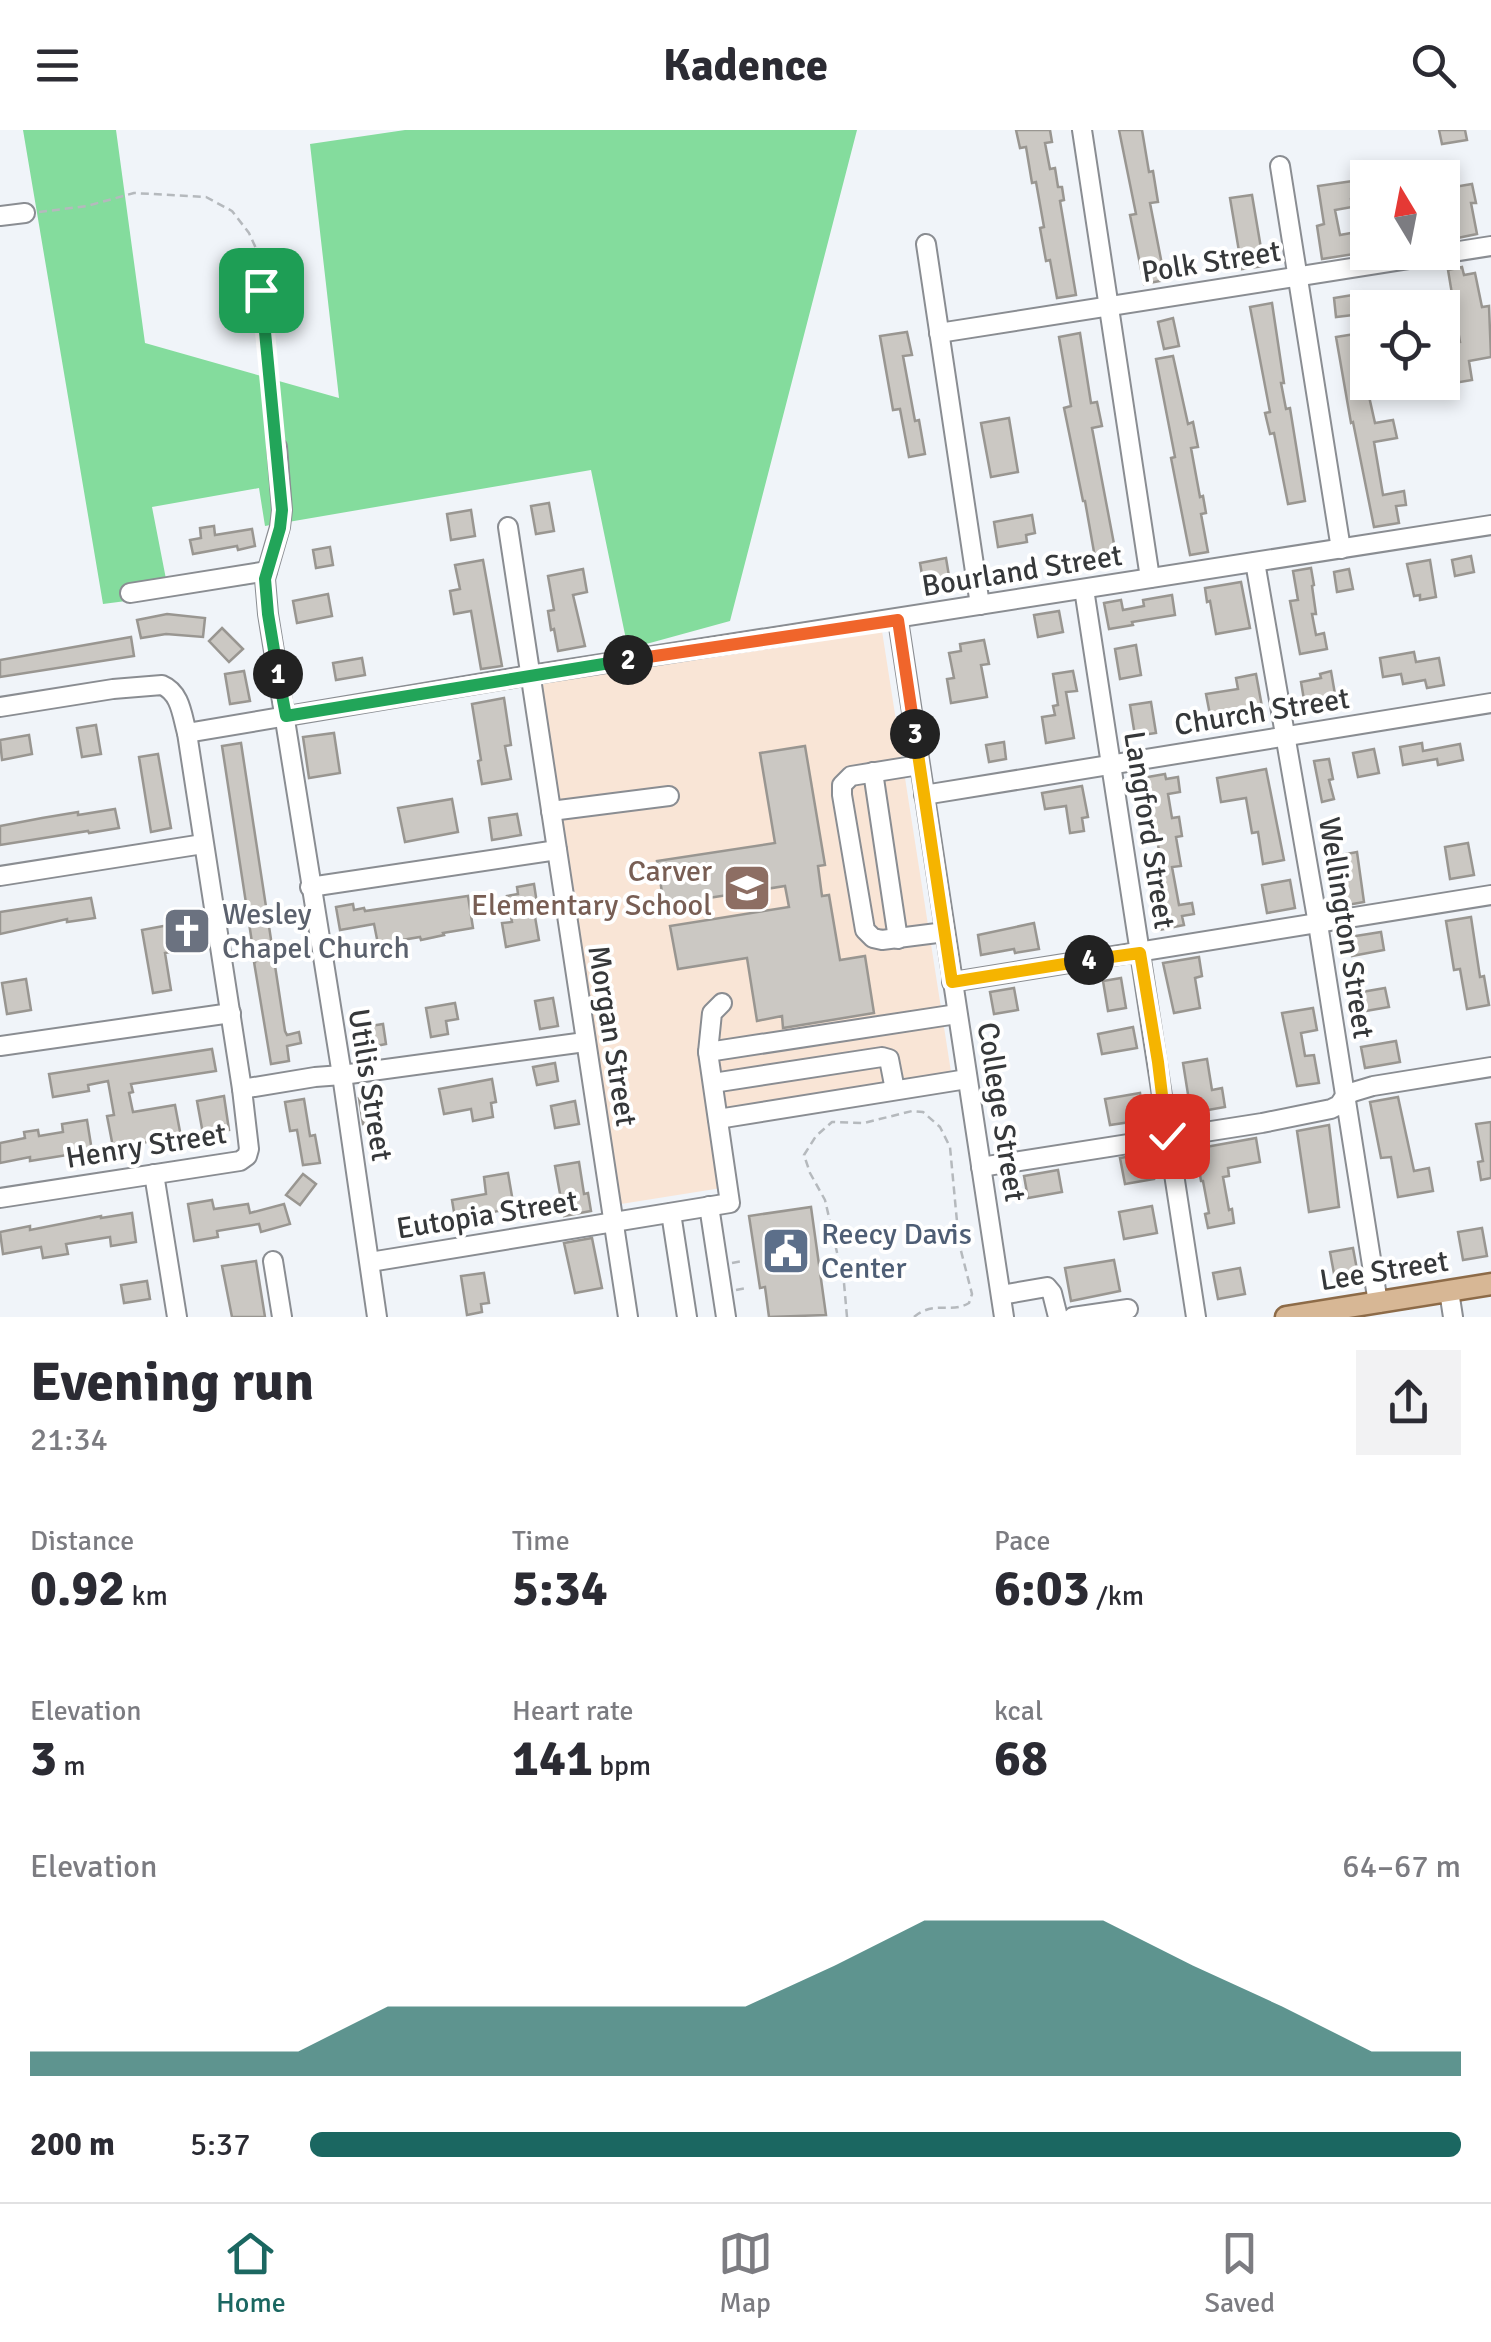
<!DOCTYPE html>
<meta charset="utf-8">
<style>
:root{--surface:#fff;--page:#f2f2f3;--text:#2b2b33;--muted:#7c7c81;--line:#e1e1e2;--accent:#1b6761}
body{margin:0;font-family:Signika,sans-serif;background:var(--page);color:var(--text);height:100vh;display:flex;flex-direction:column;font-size:38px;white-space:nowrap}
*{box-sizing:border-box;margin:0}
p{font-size:32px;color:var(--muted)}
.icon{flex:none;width:55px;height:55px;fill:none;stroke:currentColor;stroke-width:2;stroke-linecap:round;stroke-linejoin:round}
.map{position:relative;height:1187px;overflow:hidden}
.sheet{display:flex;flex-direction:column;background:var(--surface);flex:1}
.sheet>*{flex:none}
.needle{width:65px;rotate:350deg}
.controls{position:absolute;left:1350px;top:30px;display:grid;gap:20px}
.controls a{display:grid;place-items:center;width:110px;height:110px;border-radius:0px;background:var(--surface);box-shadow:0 5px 15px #0003;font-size:50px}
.pin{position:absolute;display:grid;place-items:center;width:85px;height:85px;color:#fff;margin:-42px;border-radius:20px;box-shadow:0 5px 15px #0006}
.km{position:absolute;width:50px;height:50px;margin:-25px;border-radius:50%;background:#222;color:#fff;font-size:28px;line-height:50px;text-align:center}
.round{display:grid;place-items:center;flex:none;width:105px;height:105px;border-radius:0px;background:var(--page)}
.head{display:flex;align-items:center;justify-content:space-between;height:170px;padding:0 30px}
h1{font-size:55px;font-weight:700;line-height:75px}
.figures{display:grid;grid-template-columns:repeat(3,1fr);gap:15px;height:170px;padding:10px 30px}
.figures div{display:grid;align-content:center}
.figures b{font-size:50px;font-weight:700}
.figures small{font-size:28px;font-weight:400}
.figures p{font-size:28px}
.chart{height:280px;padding:20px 30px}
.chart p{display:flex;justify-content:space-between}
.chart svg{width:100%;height:180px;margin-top:10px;fill:var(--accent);opacity:.7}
ul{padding:0 30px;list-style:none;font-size:32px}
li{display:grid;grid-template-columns:160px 120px 1fr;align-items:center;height:75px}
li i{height:25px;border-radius:12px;background:var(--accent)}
header{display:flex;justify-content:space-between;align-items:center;height:130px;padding:0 30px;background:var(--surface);font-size:45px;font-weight:700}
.dock{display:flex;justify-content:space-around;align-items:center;height:140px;border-top:2px solid var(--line);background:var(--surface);font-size:28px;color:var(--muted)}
.dock a{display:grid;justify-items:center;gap:5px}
.dock .current{color:var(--accent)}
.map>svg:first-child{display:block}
.education{fill:#f9e5d6}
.green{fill:#84dc9d}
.building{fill:#cbc8c3;stroke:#999691;stroke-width:2.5}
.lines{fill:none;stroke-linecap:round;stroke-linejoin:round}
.minor-casing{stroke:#8a8d92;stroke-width:22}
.major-casing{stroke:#8d6b48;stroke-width:25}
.path{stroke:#b5b9bd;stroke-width:2.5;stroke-dasharray:8 5;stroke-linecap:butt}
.minor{stroke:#fff;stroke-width:18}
.major{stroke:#d7b795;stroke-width:20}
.split-1-casing{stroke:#fff;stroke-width:20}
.split-2-casing{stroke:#fff;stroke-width:20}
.split-3-casing{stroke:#fff;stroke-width:20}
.split-4-casing{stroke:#fff;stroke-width:20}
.split-5-casing{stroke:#fff;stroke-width:20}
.split-1{stroke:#22a559;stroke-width:12}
.split-2{stroke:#22a559;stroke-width:12}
.split-3{stroke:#f0652b;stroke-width:12}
.split-4{stroke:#f5b400;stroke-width:12}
.split-5{stroke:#f5b400;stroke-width:12}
.labels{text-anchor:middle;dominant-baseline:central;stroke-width:8;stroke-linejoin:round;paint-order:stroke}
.street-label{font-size:30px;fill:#36383a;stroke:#fff}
.education-label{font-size:30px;fill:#785e54;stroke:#fff;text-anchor:end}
.worship-label{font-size:30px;fill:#5b616d;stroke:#fff;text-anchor:start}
.service-label{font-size:30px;fill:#4e5e75;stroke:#fff;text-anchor:start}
</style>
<header><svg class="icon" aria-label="menu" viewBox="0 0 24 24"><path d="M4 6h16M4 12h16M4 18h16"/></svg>Kadence<svg class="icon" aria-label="search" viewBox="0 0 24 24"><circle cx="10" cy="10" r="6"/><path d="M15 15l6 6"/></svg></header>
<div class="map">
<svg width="1491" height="1187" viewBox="0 0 1491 1187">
<rect width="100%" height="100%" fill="#f0f4f9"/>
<polygon class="education" points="882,501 954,961 726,997 734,1056 621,1074 540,554"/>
<polygon class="green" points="23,0 116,0 145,213 339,268 310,14 405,0 857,0 730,491 628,519 591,340 265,396 259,358 152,377 166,449 267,431 248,455 103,474"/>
<g class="building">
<polygon points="1016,0 1050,0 1052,12 1045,13 1050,39 1055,38 1058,57 1062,57 1064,70 1060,71 1076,165 1057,168 1050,130 1046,131 1040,98 1044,97 1036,52 1032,53 1026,17 1020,18"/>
<polygon points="1119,0 1142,0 1149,42 1153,41 1158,72 1150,73 1165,150 1144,154 1130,85 1136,84"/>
<polygon points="1439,0 1465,0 1467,10 1442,14"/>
<polygon points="1360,50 1363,67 1351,69 1352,77 1335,80 1340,105 1351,103 1354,124 1322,129 1317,96 1324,94 1318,56"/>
<polygon points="1472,54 1476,73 1471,73 1477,104 1448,110 1442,59"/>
<polygon points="1252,65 1264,136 1242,139 1230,68"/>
<polygon points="1462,137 1464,145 1475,143 1482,177 1489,176 1491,227 1469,231 1472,250 1442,255 1442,239 1458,236 1454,213 1460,212 1448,140"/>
<polygon points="1359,164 1362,184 1336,187 1334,168"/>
<polygon points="1272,173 1284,253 1281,253 1286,279 1290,278 1305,371 1288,374 1274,303 1270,304 1265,283 1270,282 1250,177"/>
<polygon points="1173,188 1179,216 1164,219 1158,192"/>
<polygon points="907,202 912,225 903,226 915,291 919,290 925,324 909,327 900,279 893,280 880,206"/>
<polygon points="1080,203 1091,273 1097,272 1102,296 1092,298 1118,435 1097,439 1085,371 1083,371 1064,278 1071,276 1059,207"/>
<polygon points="1355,204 1375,293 1393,290 1397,308 1374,312 1383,365 1404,361 1406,375 1396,376 1399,393 1374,397 1353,292 1351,293 1336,207"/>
<polygon points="1173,226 1188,294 1193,292 1198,317 1191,318 1200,367 1203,366 1206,383 1201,384 1208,422 1190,425 1171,328 1175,327 1156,229"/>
<polygon points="1009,288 1018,342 991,347 981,293"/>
<polygon points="549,373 554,401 536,404 531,376"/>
<polygon points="471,380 475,406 451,410 447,384"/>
<polygon points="1032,385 1035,403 1026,405 1027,412 998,417 994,392"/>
<polygon points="214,396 215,405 252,399 255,416 238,420 237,416 193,424 190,410 201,408 200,398"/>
<polygon points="330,417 333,435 316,438 313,420"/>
<polygon points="1471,426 1474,442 1455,446 1452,430"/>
<polygon points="946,428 950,452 924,456 920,433"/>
<polygon points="483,430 502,536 481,539 471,481 454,484 450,461 460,459 455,435"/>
<polygon points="1430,430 1436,467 1420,470 1420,465 1414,466 1407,434"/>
<polygon points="1311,438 1314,455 1312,456 1316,484 1312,484 1316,505 1324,503 1327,519 1300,524 1290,471 1298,470 1293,441"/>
<polygon points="583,439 587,462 573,465 585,516 558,521 554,499 551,500 548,481 554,480 548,446"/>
<polygon points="1349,439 1353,459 1337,462 1334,442"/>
<polygon points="1241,452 1250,498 1216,504 1210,471 1207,472 1205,458"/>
<polygon points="328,464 332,486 297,493 293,471"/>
<polygon points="1172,465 1175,485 1132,492 1133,495 1109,499 1104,473 1121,470 1123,480 1144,476 1143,470"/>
<polygon points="1059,481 1063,502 1038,507 1034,485"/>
<polygon points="167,484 205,488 203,507 166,504 141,508 137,490"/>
<polygon points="222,498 243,519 229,532 209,511"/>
<polygon points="131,507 134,526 0,547 0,530"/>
<polygon points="984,510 989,534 981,535 987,567 951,573 947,549 954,548 949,523 961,521 960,514"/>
<polygon points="1136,515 1141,545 1120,549 1115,519"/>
<polygon points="1414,522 1416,532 1439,528 1444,555 1427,558 1425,550 1403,554 1401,544 1383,547 1380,528"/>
<polygon points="362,528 365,545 336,550 333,533"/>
<polygon points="244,541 250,571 230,574 225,544"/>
<polygon points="1073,541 1077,561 1066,562 1074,608 1046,613 1042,587 1055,585 1053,576 1058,575 1053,544"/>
<polygon points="1331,541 1336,570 1305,576 1301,552 1321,548 1320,544"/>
<polygon points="1256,544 1263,582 1235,586 1235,591 1212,595 1206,564 1238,559 1236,548"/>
<polygon points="504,568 511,615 505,616 511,649 482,654 478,631 481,630 472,574"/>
<polygon points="1151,572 1156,603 1135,606 1130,575"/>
<polygon points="96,595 101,624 82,627 77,598"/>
<polygon points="334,603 340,643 309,648 303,607"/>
<polygon points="29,605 32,624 2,630 0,610"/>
<polygon points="1004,612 1006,629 989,632 986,615"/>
<polygon points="241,613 285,901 287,905 299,902 301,913 287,916 289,931 271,934 254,832 255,832 222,616"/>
<polygon points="1422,613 1423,621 1460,614 1463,630 1438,635 1437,629 1403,635 1400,617"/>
<polygon points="805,616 825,735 818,736 822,766 829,765 840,830 865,826 874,883 783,898 782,886 757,891 747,828 678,839 670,796 789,777 785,756 664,775 657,731 775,713 760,623"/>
<polygon points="1374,619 1379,643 1358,647 1353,623"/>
<polygon points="158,624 171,698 151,702 139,627"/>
<polygon points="1329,629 1333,649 1329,650 1334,669 1322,672 1314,631"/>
<polygon points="1266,639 1284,730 1263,734 1258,702 1252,703 1246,668 1221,672 1217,648"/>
<polygon points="1165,644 1166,649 1178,647 1180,662 1168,664 1172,688 1179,687 1182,706 1176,707 1181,736 1172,737 1179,775 1192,773 1194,784 1182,786 1184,795 1159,800 1149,748 1163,746 1152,677 1147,678 1142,648"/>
<polygon points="1082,656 1088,687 1082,688 1084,701 1070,703 1066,676 1045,679 1042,663"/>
<polygon points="452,669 458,702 405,712 398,678"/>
<polygon points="115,679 119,698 89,703 88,701 0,715 0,696 42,688 78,682 78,685"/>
<polygon points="517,684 521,705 492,710 489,688"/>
<polygon points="1468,713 1474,745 1450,749 1445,717"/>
<polygon points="1357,722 1364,772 1336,777 1331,752 1341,751 1336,726"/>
<polygon points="1290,750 1295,778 1267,783 1262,755"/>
<polygon points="534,754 538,780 534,781 539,810 506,817 502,793 512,792 507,766 518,764 517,757"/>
<polygon points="468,766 473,798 443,803 444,805 421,810 420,807 378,814 374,794 340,800 336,777 353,774 354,780 364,778 365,781"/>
<polygon points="91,768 95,788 67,792 67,789 0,804 0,782"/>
<polygon points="1471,787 1480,847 1484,846 1489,875 1467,879 1460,839 1454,840 1446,791"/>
<polygon points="185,792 190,818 165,823 171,860 153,863 142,800"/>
<polygon points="1034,793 1039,819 1015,823 1014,819 981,825 978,805"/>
<polygon points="1381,802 1384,820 1352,826 1349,807"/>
<polygon points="1199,827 1202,846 1195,848 1200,878 1174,883 1163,833"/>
<polygon points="1121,848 1126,878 1108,881 1103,851"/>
<polygon points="26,849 31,880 7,884 2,853"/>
<polygon points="1014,858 1018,880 994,884 990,862"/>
<polygon points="1385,858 1389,877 1354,883 1350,864"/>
<polygon points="553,868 558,896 540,899 535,871"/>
<polygon points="455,873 458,889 446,891 448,904 431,907 426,878"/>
<polygon points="1313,878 1317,900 1301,903 1305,926 1314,925 1319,953 1297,956 1282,883"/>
<polygon points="383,894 386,914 361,919 358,898"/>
<polygon points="1133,897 1137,918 1102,924 1098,904"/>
<polygon points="1396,911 1400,932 1365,938 1361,917"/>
<polygon points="212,919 216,941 131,954 133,962 129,963 133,982 175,975 181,1007 113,1017 107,986 114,985 108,951 88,955 89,961 53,967 49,944"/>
<polygon points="1207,929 1212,960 1222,958 1225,977 1191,983 1183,933"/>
<polygon points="555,933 558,951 537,955 533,937"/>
<polygon points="492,949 496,972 491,973 493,987 473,991 471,979 444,984 439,959"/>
<polygon points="1140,963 1144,990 1110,995 1105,969"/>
<polygon points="376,964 381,991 363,994 359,968"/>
<polygon points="224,966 229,1000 203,1004 197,971"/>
<polygon points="1398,967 1414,1041 1429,1038 1433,1061 1398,1067 1391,1027 1381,1028 1370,972"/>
<polygon points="304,969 310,1006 315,1005 320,1033 303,1035 297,1000 290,1001 285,972"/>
<polygon points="575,971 579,994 555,998 551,976"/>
<polygon points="87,990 92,1021 30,1031 30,1027 0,1033 0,1013 25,1008 24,1002 38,1000 39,1006 63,1002 62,994"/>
<polygon points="1491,992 1491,1048 1481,1050 1478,1032 1483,1031 1476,994"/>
<polygon points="1329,995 1339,1077 1309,1082 1297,1001"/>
<polygon points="1256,1008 1260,1032 1228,1038 1229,1046 1223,1047 1229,1080 1232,1079 1234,1093 1208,1098 1205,1084 1209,1083 1203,1051 1201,1051 1199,1039 1193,1040 1189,1020"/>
<polygon points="1150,1023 1154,1049 1125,1054 1120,1028"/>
<polygon points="579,1032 584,1064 588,1063 591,1081 564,1086 555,1036"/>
<polygon points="1058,1040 1062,1062 1028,1068 1024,1046"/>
<polygon points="508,1043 514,1078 477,1085 478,1091 456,1094 452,1070 486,1064 484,1047"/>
<polygon points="303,1044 316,1054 300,1075 286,1065"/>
<polygon points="212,1070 214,1079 248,1074 250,1083 284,1074 290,1094 261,1102 259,1094 217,1101 218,1107 194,1111 188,1074"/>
<polygon points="1152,1076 1157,1103 1124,1109 1119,1082"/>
<polygon points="811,1077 826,1185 769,1187 765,1157 760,1158 749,1086"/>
<polygon points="132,1083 136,1112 111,1116 110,1107 66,1114 68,1124 43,1128 41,1117 3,1124 0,1102 30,1096 30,1100 101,1086 101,1088"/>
<polygon points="1482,1098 1487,1126 1463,1130 1458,1102"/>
<polygon points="592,1108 602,1158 575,1163 564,1113"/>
<polygon points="1353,1118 1358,1145 1335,1149 1330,1122"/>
<polygon points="1114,1130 1120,1161 1071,1171 1065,1138"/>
<polygon points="256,1131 265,1187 232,1187 222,1136"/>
<polygon points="1240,1138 1245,1164 1218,1169 1213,1143"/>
<polygon points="484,1143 489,1173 481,1174 482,1182 467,1185 461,1146"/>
<polygon points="147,1151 150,1169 124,1173 121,1155"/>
</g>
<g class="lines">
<g class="minor-casing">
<g id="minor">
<polyline points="1082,0 1150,448"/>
<polyline points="1280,36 1341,419"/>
<polyline points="0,86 25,83"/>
<polyline points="926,114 980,475"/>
<polyline points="939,203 1491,116"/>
<polyline points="277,317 282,380 280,397 265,449 268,484 342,945 377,1187"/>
<polyline points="508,397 628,1187"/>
<polyline points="1255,432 1318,794 1378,1173"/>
<polyline points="1084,459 1196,1187"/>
<polyline points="130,463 267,441"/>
<polyline points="898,490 1004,1187"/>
<path d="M0,577L113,559L162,555C181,563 182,586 187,603L530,545L1491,395"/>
<polyline points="187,603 242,959"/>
<polyline points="919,635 851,646 842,655 842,665 865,800 873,808 882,810 945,802"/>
<polyline points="873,642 898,809"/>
<polyline points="924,665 1491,573"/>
<polyline points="551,681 669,666"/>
<polyline points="0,746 203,714"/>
<polyline points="310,757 557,720"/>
<polyline points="952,852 1491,765"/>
<polyline points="0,916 231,883"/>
<polyline points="708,922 712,883 722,873"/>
<polyline points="713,953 882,927 889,929 895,960"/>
<polyline points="718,989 967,949"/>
<polyline points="981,1037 1262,993 1331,979 1339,975 1345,966 1353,962 1373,956 1491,937"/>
<polyline points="154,1044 177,1187"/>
<polyline points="0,1068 240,1031 247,1026 249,1019 242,959 315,947 342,945 585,912"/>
<polyline points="709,1076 726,1187"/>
<polyline points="671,1083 687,1187"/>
<polyline points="273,1131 282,1187"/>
<polyline points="370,1132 730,1073 708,922 957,884"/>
<polyline points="1449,1161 1453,1187"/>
<polyline points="1001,1165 1047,1157 1052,1163 1058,1187"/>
<polyline points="1073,1187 1128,1179"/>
</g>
</g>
<g class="major-casing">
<polyline id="major" points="1286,1187 1491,1154"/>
</g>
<g class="path">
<polyline points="39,82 87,76 134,63 206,67 232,81 249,103 259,125 275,301"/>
<polyline points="732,1133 742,1131"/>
<polyline points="736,1160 747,1158"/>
<path d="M847,1187L844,1153L825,1070L810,1043L804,1025L816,1006L832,992L864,993L912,981L923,982L940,997L950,1017L959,1113L972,1164L969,1173C951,1184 934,1170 914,1187"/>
</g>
<use href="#minor" class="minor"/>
<use href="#major" class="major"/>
</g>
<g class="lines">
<g class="split-1-casing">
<polyline id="split-1" points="261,160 282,380 280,398 265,449 268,484 278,544"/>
</g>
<g class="split-2-casing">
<polyline id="split-2" points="278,544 286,586 628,530"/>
</g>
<g class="split-3-casing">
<polyline id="split-3" points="628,530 898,490 915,604"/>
</g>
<g class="split-4-casing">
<polyline id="split-4" points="915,604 952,852 1089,830"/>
</g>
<g class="split-5-casing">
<polyline id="split-5" points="1089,830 1140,823 1158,932 1167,1006"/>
</g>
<use href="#split-1" class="split-1"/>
<use href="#split-2" class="split-2"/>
<use href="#split-3" class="split-3"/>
<use href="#split-4" class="split-4"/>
<use href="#split-5" class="split-5"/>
</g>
<defs>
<g id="school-square" transform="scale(2.5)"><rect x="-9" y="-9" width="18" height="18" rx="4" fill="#8d6e63" stroke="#fff"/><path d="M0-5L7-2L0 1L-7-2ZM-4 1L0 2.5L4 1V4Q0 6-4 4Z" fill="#fff"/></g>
<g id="church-square" transform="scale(2.5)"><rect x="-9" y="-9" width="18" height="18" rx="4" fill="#6b7280" stroke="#fff"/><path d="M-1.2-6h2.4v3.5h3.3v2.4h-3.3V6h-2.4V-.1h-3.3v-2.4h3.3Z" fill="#fff"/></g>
<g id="civic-square" transform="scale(2.5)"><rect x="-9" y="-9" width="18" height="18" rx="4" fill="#5c6f8a" stroke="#fff"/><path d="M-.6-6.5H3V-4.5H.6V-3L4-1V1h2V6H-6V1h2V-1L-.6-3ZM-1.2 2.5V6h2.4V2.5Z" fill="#fff"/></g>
</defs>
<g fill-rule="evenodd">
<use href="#school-square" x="747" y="758"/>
<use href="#church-square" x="187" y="801"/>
<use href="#civic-square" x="786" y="1121"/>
</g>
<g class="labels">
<g class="street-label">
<text transform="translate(1211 132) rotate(-9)">Polk Street</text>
<text transform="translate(1022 441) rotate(-9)">Bourland Street</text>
<text transform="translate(1262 582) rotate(-9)">Church Street</text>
<text transform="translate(1149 700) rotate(81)">Langford Street</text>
<text transform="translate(1346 798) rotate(81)">Wellington Street</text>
<text transform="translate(612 906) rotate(81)">Morgan Street</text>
<text transform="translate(370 955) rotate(81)">Utilis Street</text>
<text transform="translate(1001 982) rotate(81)">College Street</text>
<text transform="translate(146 1016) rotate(-9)">Henry Street</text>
<text transform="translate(487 1085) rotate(-9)">Eutopia Street</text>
<text transform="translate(1384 1141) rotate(-9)">Lee Street</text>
</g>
<g class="education-label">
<text x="712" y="741">Carver<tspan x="712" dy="34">Elementary School</tspan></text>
</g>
<g class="worship-label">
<text x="222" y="784">Wesley<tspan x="222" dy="34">Chapel Church</tspan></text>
</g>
<g class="service-label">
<text x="821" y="1104">Reecy Davis<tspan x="821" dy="34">Center</tspan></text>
</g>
</g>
</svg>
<div class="controls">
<a><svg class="needle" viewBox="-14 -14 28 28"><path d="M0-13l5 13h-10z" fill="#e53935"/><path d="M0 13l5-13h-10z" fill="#7c7c81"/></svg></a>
<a><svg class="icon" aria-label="locate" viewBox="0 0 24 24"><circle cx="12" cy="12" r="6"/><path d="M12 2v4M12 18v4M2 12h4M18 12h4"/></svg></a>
</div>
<div class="pin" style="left:261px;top:160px;background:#1e9e55"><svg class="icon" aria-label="arrive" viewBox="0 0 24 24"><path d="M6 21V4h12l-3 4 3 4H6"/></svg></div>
<div class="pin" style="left:1167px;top:1006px;background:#d93025"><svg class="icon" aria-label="check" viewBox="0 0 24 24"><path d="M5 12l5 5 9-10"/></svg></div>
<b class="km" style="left:278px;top:544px">1</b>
<b class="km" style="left:628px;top:530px">2</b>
<b class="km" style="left:915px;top:604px">3</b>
<b class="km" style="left:1089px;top:830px">4</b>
</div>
<section class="sheet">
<div class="head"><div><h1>Evening run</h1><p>21:34</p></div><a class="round"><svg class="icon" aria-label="share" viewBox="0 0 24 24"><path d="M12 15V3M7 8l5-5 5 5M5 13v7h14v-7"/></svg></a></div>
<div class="figures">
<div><p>Distance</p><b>0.92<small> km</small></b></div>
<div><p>Time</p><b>5:34</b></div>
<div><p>Pace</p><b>6:03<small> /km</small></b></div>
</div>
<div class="figures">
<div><p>Elevation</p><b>3<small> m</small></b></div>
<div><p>Heart rate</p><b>141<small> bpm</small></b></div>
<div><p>kcal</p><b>68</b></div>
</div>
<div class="chart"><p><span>Elevation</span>64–67 m</p>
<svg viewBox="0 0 160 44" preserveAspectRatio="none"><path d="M0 44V38L10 38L20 38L30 38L40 27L50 27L60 27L70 27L80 27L90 17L100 6L110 6L120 6L130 17L140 27L150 38L160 38V44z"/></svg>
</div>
<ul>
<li><b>200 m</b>5:37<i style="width:100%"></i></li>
</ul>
</section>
<nav class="dock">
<a class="current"><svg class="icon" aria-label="home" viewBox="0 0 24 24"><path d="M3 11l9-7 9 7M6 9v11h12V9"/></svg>Home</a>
<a><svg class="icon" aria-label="map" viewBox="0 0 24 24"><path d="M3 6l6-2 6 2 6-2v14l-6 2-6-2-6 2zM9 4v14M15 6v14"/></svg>Map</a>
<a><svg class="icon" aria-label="saved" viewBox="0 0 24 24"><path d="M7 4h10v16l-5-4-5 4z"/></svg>Saved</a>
</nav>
